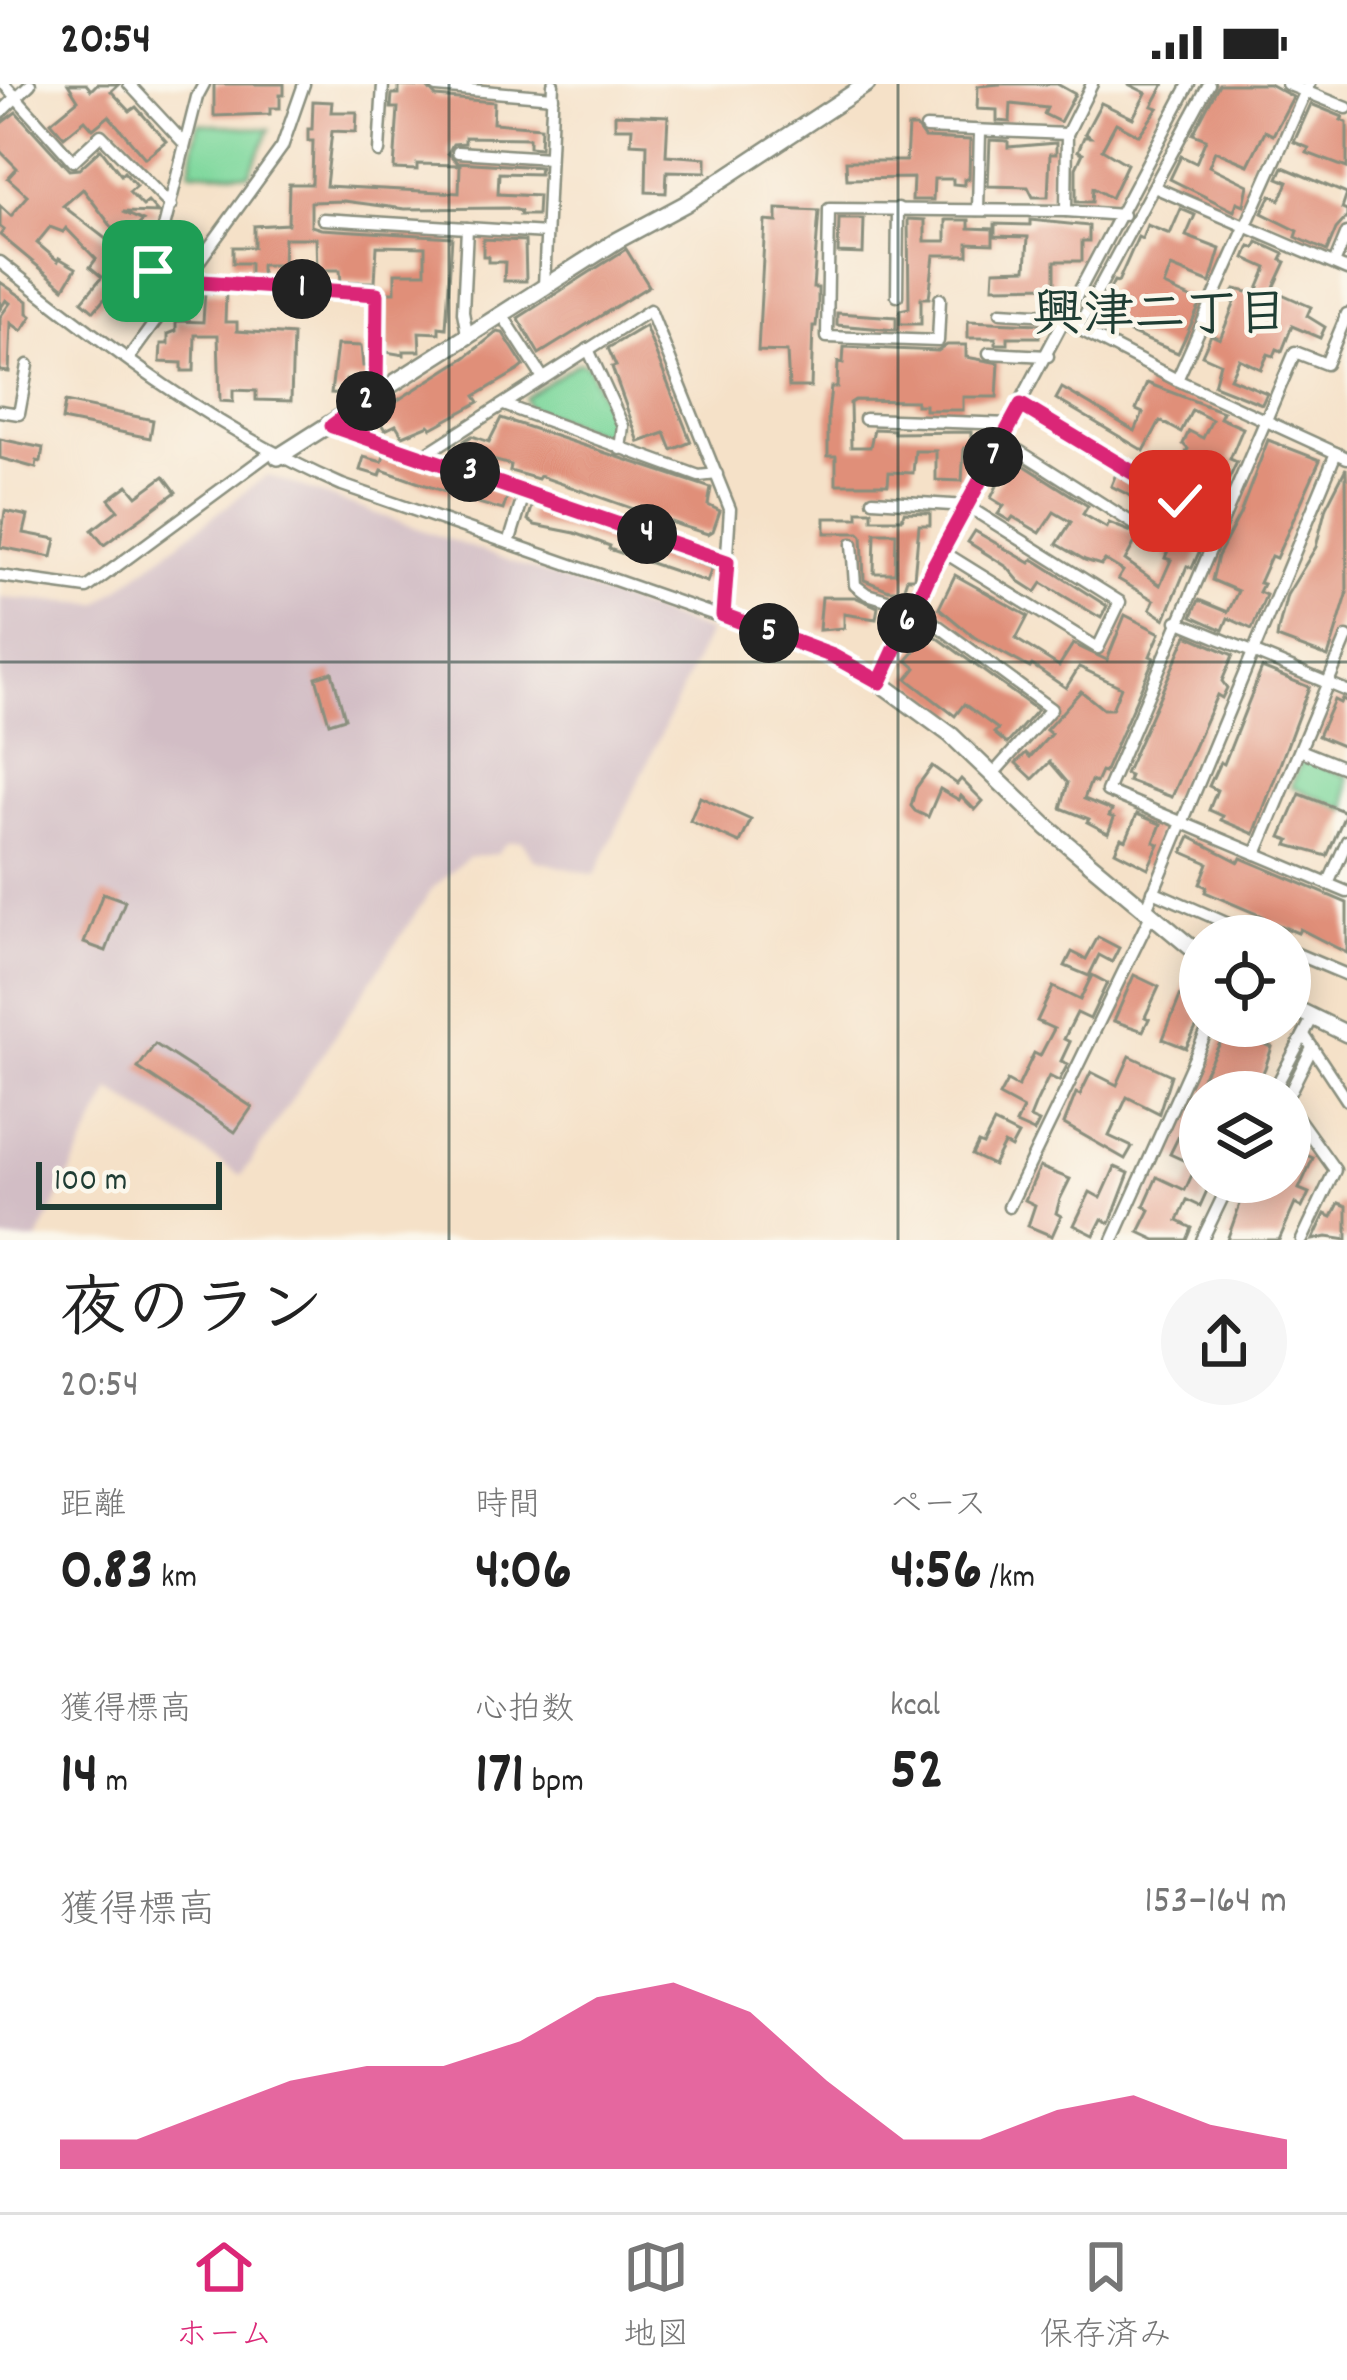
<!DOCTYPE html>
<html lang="ja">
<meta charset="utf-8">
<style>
:root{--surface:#fff;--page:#f6f6f6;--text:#222;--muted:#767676;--line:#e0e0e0;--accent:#db2777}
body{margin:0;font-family:Dekko,"Klee One",sans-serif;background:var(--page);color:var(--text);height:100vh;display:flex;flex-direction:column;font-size:45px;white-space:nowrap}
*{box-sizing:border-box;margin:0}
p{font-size:39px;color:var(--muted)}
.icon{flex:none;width:66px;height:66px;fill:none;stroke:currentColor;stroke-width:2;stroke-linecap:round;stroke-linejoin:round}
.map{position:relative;height:1156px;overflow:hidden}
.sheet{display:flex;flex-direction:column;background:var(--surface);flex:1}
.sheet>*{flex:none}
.tools{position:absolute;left:1179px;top:831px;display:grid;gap:24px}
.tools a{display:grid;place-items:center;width:132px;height:132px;border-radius:50%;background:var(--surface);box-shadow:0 6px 30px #0003;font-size:60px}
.scale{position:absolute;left:36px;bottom:30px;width:186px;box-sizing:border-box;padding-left:12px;border:6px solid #1f3d34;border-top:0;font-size:33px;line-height:42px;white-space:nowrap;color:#1f3d34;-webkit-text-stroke:9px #fbf7ec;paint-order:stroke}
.pin{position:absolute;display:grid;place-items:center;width:102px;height:102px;color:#fff;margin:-51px;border-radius:24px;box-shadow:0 6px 18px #0006}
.km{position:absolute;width:60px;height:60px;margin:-30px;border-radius:50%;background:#222;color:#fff;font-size:33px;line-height:60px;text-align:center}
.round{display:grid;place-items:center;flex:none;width:126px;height:126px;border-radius:63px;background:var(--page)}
.headline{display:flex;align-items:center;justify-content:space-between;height:204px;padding:0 60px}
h1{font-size:66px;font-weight:800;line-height:90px}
.figures{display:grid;grid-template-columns:repeat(3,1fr);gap:18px;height:204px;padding:12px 60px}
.figures div{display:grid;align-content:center}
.figures b{font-size:60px;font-weight:800}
.figures small{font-size:33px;font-weight:400}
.figures p{font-size:33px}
.chart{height:336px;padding:24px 60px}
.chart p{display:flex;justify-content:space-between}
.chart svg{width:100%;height:216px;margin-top:12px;fill:var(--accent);opacity:.7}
.status{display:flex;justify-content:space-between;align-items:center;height:84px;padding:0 60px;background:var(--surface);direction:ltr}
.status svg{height:33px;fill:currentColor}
.menu{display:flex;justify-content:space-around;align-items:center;height:168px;border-top:3px solid var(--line);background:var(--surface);font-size:33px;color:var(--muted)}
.menu a{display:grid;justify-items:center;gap:6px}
.menu .current{color:var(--accent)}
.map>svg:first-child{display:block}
.industrial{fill:#d2bdc5}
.green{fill:#7fd89d;stroke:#4f8a68;stroke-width:3}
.building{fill:#e08f79;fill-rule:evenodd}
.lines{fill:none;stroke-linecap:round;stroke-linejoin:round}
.street-casing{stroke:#8a8f7e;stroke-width:15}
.secondary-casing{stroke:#8a8f7e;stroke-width:20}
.street{stroke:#fff;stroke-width:10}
.secondary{stroke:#fff;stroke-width:15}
.route-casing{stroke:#fff;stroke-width:24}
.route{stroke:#db2777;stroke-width:15}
.grid{fill:none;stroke:#1f3d34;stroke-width:3;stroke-opacity:0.55}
.labels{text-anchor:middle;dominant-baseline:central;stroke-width:9;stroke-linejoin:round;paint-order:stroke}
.neighbourhood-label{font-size:51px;font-weight:bold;fill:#1f3d34;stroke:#fbf7ec}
</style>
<div class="status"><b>20:54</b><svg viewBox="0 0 49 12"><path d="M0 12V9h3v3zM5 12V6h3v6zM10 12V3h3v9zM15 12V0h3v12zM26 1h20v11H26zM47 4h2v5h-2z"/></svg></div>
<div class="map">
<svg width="1347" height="1156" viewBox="0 0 1347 1156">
<rect width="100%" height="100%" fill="#fbf7ec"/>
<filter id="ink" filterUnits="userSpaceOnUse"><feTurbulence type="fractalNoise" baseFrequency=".00833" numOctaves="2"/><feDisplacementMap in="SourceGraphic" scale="24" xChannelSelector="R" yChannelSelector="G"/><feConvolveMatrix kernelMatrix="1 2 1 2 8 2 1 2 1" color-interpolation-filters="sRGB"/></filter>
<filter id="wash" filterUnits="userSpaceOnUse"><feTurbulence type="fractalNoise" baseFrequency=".004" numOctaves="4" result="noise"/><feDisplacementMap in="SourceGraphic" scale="48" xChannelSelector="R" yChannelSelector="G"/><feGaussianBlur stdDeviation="2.7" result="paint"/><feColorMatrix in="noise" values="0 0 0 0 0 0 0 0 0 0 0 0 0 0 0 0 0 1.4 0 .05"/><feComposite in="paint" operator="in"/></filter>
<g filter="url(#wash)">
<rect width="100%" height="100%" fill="#f5e1c8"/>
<polygon class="industrial" points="267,391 709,548 595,791 534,776 522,757 507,758 496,770 468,773 432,805 241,1092 111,1006 38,1156 0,1156 0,514 99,520"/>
<g class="green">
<polygon points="198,39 270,45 249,90 190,87"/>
<polygon points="579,278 588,282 615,342 606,352 528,324 525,314"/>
<polygon points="1303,673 1347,692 1347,726 1291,702"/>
</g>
<g id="blocks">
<g class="building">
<polygon points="68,0 86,0 91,6 97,0 119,0 111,7 130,27 136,23 166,57 145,74 109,32 93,45 85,36 64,53 51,38 78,16"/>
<polygon points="214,0 284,0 284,11 280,11 280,24 270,24 270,30 214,32"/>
<polygon points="1000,0 1057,0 1075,10 1060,38 1044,30 1047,24 1011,20 1010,38 997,37 997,26 977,25 978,2"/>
<polygon points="1128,0 1164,0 1152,22 1158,24 1139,51 1116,39 1102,65 1127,80 1111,114 1093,104 1092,118 1076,118 1076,84 1083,69 1078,67 1084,53 1090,53 1085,49 1101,19 1133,34 1146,9"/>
<polygon points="1219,0 1269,0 1293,13 1273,51 1265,47 1248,81 1215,67 1209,82 1248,101 1244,121 1237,118 1234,127 1170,95 1181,72 1196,79 1206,55 1193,50"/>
<polygon points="399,2 427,3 436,13 494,18 493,39 541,43 540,64 529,63 529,54 465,53 465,59 453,60 448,69 457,78 540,83 539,90 499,89 498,110 538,112 537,131 520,131 521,127 508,124 405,125 344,117 311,118 311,142 321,145 452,153 446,244 439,243 439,249 419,248 420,267 404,267 404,271 386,268 386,208 395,208 395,189 425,189 425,163 377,162 375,198 341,198 340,186 317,186 316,154 284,154 283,181 261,181 261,192 250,192 250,179 233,179 233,163 254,163 254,142 288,140 289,100 312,100 313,57 308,57 308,45 312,45 313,17 332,18 331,28 357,28 356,48 332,47 326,102 459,109 460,81 417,80 417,86 394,85 398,24 391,24 392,10 399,10"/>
<polygon points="1311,20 1343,33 1341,36 1347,39 1347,84 1307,69 1309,64 1294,58"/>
<polygon points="16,28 69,86 79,85 101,65 121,91 124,88 136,102 129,108 143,122 148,118 158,129 123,128 143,137 122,156 83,105 63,122 115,162 109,167 138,200 129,212 114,204 94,227 82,217 102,193 90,183 96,175 66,144 63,148 50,143 37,159 58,177 59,174 76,184 64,204 0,151 4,146 0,143 0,122 11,132 28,112 8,94 17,84 0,67 0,40"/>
<polygon points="615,30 668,32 666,71 706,74 706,88 667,87 666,109 646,108 647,60 631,59 632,44 615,44"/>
<polygon points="908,43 916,43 924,54 970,56 969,95 964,95 964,101 953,100 953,95 934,95 933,116 912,116 913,94 847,95 846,77 906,77"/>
<polygon points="990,56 1008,57 1008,63 1056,59 1056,70 1050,70 1048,113 1033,113 1028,103 988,102"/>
<polygon points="1283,83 1347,110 1342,125 1347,127 1347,133 1336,145 1327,167 1296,153 1298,147 1262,129 1271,111 1280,116 1288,98 1278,94"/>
<polygon points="777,125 819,127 813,204 818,204 818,222 816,242 813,242 811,303 789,303 787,268 758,267 765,137 777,138"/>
<polygon points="1181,125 1195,131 1186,152 1220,165 1210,199 1171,183 1164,202 1201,219 1178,269 1130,249 1132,245 1098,229 1114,197 1118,198 1138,153 1142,155 1147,141 1170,150"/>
<polygon points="839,135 864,135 863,170 838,169"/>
<polygon points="908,135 925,136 925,157 946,157 946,136 969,136 969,144 993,145 993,160 968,159 968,171 934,171 929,214 921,214 921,240 900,240 900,226 909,224"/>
<polygon points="1030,136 1089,142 1089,157 1082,157 1082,177 1055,177 1055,202 993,203 994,186 1026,185 1028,153 995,152 995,140 1030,141"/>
<polygon points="483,155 525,157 526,197 504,197 505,178 488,178 488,172 483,172"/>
<polygon points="1258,158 1284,170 1281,176 1286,178 1273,206 1311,223 1307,232 1325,243 1320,254 1292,242 1282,267 1277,265 1274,272 1268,270 1261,285 1239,275 1230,294 1267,309 1262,320 1214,301 1220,279 1202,271 1211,251 1220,255 1235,218 1230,216 1235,205 1256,210 1267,184 1245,174 1250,162 1255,164"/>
<polygon points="626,165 649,202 539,270 518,234"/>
<polygon points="0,198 28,217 28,229 32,232 22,247 11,239 9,288 0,287 0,233 10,219 6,216 0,225"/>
<polygon points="205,208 226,209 225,238 237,238 237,247 293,251 291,317 256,316 256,307 233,306 233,318 220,317 218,251 195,251 194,287 182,287 182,279 160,278 161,260 168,260 168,250 176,247 176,237 203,238"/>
<polygon points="837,229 896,233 896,246 837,241"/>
<polygon points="968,237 1039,240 1039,253 1008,253 1008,260 996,260 996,254 968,254"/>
<polygon points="645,242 691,358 672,366 665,349 639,358 612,283 616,282 608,264"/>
<polygon points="497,248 503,249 524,282 519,286 475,312 479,318 432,344 429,341 403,352 396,341 385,346 373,327 388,317 390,321 466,273"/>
<polygon points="337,261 361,262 363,282 367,282 366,296 346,296 345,310 331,309"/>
<polygon points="947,261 966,261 966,273 999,279 997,313 963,313 963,326 925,326 925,321 916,321 916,317 855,316 850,319 851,363 870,363 874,345 894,346 894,349 971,348 971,364 964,364 962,397 936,396 936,367 915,367 913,389 889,388 888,400 836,400 836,372 828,372 828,331 831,303 837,303 838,278 843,279 844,263 938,267"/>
<polygon points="1147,299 1223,328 1220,334 1243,344 1230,375 1237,378 1218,418 1215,416 1200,466 1192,484 1187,482 1165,535 1150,525 1154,516 1118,495 1123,487 1105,476 1101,481 1085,476 1057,460 1071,438 1054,428 1040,449 1013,433 1010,437 998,430 1004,422 991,414 1011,373 1088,422 1083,430 1107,444 1109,439 1139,451 1125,476 1160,501 1171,476 1165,474 1173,454 1147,442 1155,424 1111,402 1116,390 1176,425 1187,425 1198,400 1176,388 1188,365 1183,360 1189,347 1203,354 1212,336 1192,326 1181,348 1160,337 1144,367 1056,315 1062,304 1135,347 1143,329 1136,326"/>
<polygon points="65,318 153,336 150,354 62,336"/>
<polygon points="501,334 711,404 708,421 720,427 713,447 708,450 682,442 540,392 538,395 510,387 511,381 460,367 464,357 472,352 489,358"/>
<polygon points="0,355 43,364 41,378 37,377 36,384 0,374"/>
<polygon points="1268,356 1320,376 1276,474 1271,472 1259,499 1263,500 1259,508 1266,511 1252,545 1228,534 1223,546 1192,532 1199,516 1228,528 1238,507 1212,496 1218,472 1240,430"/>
<polygon points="385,369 508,411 503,426 471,417 473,410 453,403 451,410 382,386 380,392 360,386 364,373 382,378"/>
<polygon points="1346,384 1347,511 1328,573 1277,554 1278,547 1287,511 1316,463 1326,423"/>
<polygon points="164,392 176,408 104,461 92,446 118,426 109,415 128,401 137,412"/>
<polygon points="533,420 702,480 712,484 707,498 609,465 610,462 575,449 535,441 528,436"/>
<polygon points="5,427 28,432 24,449 56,455 52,473 0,463"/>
<path d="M858,427H872V435H902L904,428L930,429V441H919L914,494H907L903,506H889L864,496L862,452L859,449H825V434H858ZM875,449H896L895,489H874Z"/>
<polygon points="975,447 1030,479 1033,475 1107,522 1101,534 1042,499 1036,508 1019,497 1007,483 968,458"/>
<polygon points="955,491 1028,532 1016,555 1059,582 1073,560 1107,576 1125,531 1160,549 1150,572 1154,574 1104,689 1101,688 1096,699 1091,697 1084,715 1112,726 1109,732 1114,734 1108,749 1087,738 1089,735 1061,724 1068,699 1050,678 1033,695 1016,679 1026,669 1030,673 1051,650 1046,646 1081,607 1103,625 1112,625 1121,603 1079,583 1066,604 1032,581 1030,584 974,553 939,524"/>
<polygon points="822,513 855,513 878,523 876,535 844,530 844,544 819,546"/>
<polygon points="923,543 1037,626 1007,660 994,649 998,645 964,620 955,632 907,595 916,584 907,576 922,559 915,554"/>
<polygon points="1187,551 1233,571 1222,597 1227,604 1222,614 1217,611 1172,713 1128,697 1130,692 1125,690"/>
<polygon points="1262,584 1309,603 1254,750 1221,736 1223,732 1209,726 1217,706 1209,702 1220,678 1224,680"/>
<polygon points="332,588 345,634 329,639 316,593"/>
<polygon points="1342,615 1347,617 1347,664 1318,652 1334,616 1340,619"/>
<polygon points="932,682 957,700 961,695 983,717 975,726 961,712 959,716 940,705 928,733 915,727 911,722 916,704"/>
<polygon points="1300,710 1346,728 1327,772 1288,761 1290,756 1281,753"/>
<polygon points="700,713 751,736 740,759 690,737"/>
<polygon points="1137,730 1161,740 1154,758 1159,760 1148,784 1115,767 1121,754 1126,756"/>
<polygon points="1190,753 1239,778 1241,774 1347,819 1347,869 1300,845 1298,849 1274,839 1269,850 1265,849 1260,843 1264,833 1205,808 1207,803 1200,800 1208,779 1183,768"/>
<polygon points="103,809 125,817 106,867 84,859"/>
<polygon points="1098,853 1119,864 1112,878 1099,871 1089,892 1065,882 1072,868 1086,875"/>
<polygon points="1092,891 1107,899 1090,935 1077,929 1064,955 1070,958 1061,977 1068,980 1059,997 1049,992 1036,1019 1030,1034 1039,1038 1034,1048 1016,1040 1023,1025 999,1012 1007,997 1018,1003 1034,969 1040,972 1054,945 1037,937 1053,903 1080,916"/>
<polygon points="1134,891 1159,903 1145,933 1149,935 1143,947 1114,937"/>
<polygon points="1187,895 1200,901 1193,926 1200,930 1200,936 1186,964 1163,955"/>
<polygon points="1229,942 1248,942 1241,950 1272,963 1265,984 1254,1008 1228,1004 1226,1008 1203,1008 1196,1005"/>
<polygon points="155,960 252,1023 235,1048 138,984"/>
<polygon points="1130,972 1171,991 1159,1029 1127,1013 1109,1052 1132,1063 1125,1075 1064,1040 1076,1009 1080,1011 1091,988 1117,1001"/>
<polygon points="1200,1009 1200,1098 1209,1102 1200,1122 1187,1116 1178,1137 1192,1144 1187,1156 1156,1156 1139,1148 1150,1126 1144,1122 1157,1093 1185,1106 1196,1082 1170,1070"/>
<polygon points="994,1039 1018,1051 1011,1064 1004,1060 993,1081 972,1071 978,1059 983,1061"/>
<polygon points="1295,1066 1313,1074 1299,1105 1309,1109 1302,1124 1295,1120 1279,1156 1227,1156 1248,1098 1290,1098 1290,1079"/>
<polygon points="1040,1083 1070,1095 1060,1115 1056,1129 1061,1132 1052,1152 1028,1142 1035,1121 1025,1116"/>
<polygon points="1115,1083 1129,1089 1110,1139 1102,1135 1094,1151 1074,1141 1090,1108 1101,1114"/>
<polygon points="1339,1119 1347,1122 1347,1156 1327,1153 1313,1156 1325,1130 1332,1133"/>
</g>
</g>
</g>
<g filter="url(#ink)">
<use href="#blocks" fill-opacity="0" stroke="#8a8f7e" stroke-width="3"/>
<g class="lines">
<g class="street-casing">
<g id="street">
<polyline points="4,0 73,77 101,51 171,122"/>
<polyline points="129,0 184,59"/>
<polyline points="1287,0 1347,24"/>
<polyline points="437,3 553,13"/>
<polyline points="0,29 30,0"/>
<polyline points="926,44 1067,50"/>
<polyline points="379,68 383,0"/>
<polyline points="458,68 549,74"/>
<polyline points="1154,103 1347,186"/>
<polyline points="978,126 980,48"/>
<polyline points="1066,127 1067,50 1092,0"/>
<polyline points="323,135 546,149"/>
<polyline points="467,144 463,228 467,250"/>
<path d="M0,178C109,264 214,346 342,401L833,572L880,599L932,485L1189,0"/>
<polyline points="1334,180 1347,149"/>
<polyline points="187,197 377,210 376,309"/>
<polyline points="544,202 553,0"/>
<polyline points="897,212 898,124"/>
<polyline points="940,215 938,257 827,253 829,125 1066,127 1123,131"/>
<polyline points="168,222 153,203 153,187 197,13 204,0"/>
<polyline points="1001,228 1052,231 1177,296 1347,374"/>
<polyline points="501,229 543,294"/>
<polyline points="1347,230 1326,280 1295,268 1107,707 1347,808"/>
<polyline points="1077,245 1209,0"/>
<polyline points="588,265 623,342 620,365"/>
<polyline points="989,269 1048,272"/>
<polyline points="128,275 282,63 304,0"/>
<polyline points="1177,296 1309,0"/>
<polyline points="504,321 699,392 717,390"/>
<polyline points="1021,321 1181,417"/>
<polyline points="0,327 19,330 28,281"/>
<polyline points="865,335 1011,340"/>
<polyline points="332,342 424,371 650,226 730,425 723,531"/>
<polyline points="1002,356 1137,442"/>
<polyline points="424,371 727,478"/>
<polyline points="873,416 967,422 1120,518 1098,564 942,467"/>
<polyline points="509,459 525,407"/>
<polyline points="852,460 855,501 867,510 914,524 1051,625 993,690"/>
<polyline points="0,492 87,504 270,369"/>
<polyline points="1177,537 1347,607"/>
<polyline points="1300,666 1347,685"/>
<polyline points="1256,770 1347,553"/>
<polyline points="1328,800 1347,757"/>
<polyline points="1153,807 1256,852"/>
<polyline points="1145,828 1336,369"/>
<polyline points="1290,867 1347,891"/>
<polyline points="1304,951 1347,1016"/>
<polyline points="1273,1008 1313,933"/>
<polyline points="1290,1008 1312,964"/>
<polyline points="1290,1023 1335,1086 1302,1156"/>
<polyline points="1009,1123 1150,833"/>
<polyline points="1113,1156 1209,942"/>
<polyline points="1202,1156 1230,1098"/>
</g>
</g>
<g class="secondary-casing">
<g id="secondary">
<polyline points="278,373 618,156 685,120 867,0"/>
<polyline points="880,599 951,651 1048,744 1200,871"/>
<polyline points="1290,922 1347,950"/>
</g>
</g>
<use href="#street" class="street"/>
<use href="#secondary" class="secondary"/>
</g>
</g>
<g class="lines" filter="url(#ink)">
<g class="route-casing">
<polyline id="route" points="153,187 153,203 168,223 187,197 377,210 376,309 332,342 727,478 723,531 833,572 880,598 932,485 1021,321 1180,417"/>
</g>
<use href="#route" class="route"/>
</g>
<path class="grid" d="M449,0V1156M898,0V1156M0,578H1347"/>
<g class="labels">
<g class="neighbourhood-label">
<text x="1160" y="235">興津二丁目</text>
</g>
</g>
</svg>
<div class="tools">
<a><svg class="icon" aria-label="locate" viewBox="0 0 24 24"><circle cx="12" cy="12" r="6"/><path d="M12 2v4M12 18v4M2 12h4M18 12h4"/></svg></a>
<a><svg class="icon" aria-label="layers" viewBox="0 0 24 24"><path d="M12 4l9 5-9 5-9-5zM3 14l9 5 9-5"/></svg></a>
</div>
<div class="scale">100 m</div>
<div class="pin" style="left:153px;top:187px;background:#1e9e55"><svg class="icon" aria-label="arrive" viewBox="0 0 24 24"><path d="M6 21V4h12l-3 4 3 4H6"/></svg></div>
<div class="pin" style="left:1180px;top:417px;background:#d93025"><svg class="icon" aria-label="check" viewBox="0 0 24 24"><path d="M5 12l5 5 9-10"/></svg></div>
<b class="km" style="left:302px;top:205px">1</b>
<b class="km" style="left:366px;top:317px">2</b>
<b class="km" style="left:470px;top:388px">3</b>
<b class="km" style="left:647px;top:450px">4</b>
<b class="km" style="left:769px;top:549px">5</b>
<b class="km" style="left:907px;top:539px">6</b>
<b class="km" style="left:993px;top:373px">7</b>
</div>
<section class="sheet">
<div class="headline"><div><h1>夜のラン</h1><p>20:54</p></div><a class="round"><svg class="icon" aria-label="share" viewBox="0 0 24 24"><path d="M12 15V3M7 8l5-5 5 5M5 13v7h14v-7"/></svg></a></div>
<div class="figures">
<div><p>距離</p><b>0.83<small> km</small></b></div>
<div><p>時間</p><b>4:06</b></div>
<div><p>ペース</p><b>4:56<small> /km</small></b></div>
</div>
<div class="figures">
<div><p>獲得標高</p><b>14<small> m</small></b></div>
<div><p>心拍数</p><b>171<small> bpm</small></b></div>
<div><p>kcal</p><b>52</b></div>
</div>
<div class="chart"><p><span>獲得標高</span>153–164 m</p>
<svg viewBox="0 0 160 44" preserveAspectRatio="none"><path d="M0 44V38L10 38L20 32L30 26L40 23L50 23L60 18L70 9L80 6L90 12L100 26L110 38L120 38L130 32L140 29L150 35L160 38V44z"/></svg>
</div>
</section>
<nav class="menu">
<a class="current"><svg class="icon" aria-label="home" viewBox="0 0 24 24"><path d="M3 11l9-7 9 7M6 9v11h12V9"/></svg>ホーム</a>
<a><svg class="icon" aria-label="map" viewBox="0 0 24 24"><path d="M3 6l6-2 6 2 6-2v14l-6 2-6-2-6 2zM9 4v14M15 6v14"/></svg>地図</a>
<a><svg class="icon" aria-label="saved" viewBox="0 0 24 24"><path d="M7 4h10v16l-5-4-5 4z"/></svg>保存済み</a>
</nav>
